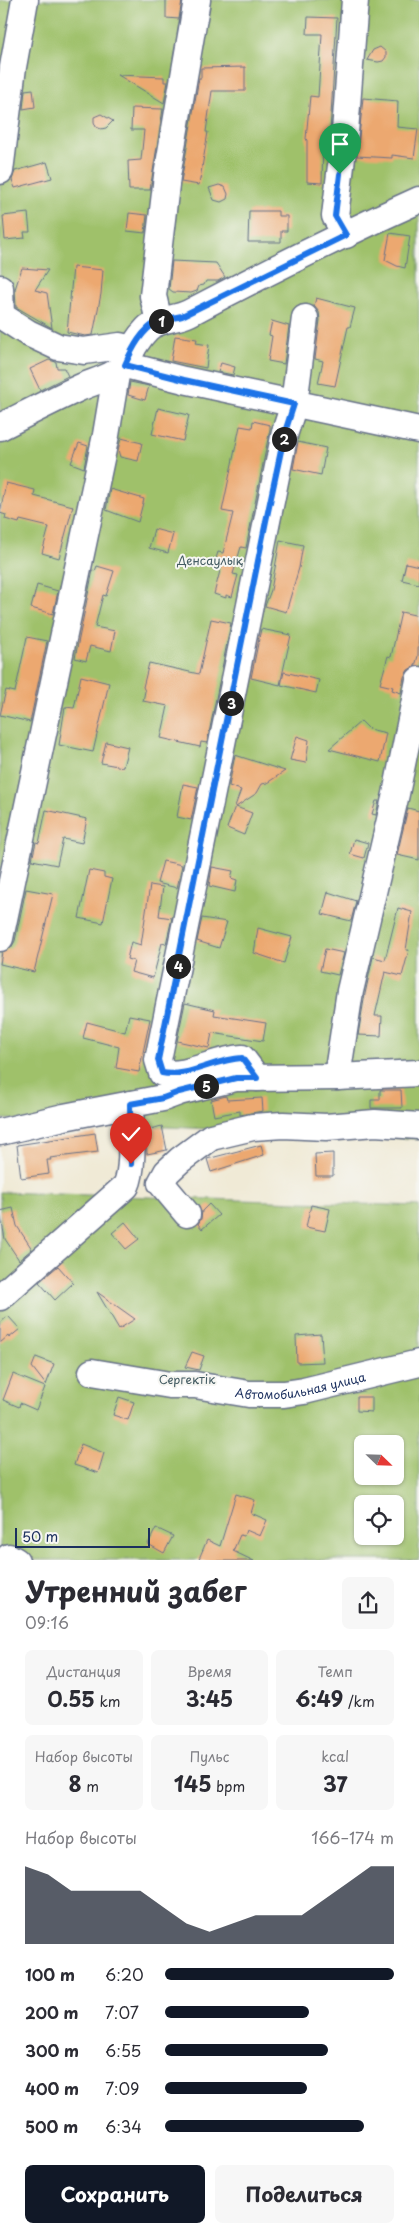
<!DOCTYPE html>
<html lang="ru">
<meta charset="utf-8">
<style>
:root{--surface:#fff;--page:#f7f7f7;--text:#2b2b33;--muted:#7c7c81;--accent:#111827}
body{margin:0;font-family:"Playpen Sans",sans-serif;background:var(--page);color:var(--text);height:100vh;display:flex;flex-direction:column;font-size:19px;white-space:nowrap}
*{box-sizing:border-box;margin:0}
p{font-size:16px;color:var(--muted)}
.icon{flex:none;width:28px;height:28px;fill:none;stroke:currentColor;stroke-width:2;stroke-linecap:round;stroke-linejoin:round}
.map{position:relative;height:1560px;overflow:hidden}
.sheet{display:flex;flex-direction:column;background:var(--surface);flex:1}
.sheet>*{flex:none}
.needle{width:32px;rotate:113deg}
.fabs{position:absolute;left:354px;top:1435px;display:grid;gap:10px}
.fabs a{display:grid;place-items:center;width:50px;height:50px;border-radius:8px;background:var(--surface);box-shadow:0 1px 4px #0004;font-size:25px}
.scale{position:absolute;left:15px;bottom:12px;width:135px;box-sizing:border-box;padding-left:5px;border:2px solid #1b2f5e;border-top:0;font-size:14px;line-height:18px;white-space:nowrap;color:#1b2f5e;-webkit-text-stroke:4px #f6f6f2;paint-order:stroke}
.pin{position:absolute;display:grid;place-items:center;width:42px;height:42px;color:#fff;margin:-51px -21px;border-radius:50% 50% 50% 0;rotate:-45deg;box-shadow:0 0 5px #0007}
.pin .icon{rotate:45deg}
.km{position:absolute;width:25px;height:25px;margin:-12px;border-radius:50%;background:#222;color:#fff;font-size:14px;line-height:25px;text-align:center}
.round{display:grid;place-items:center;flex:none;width:52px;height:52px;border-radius:8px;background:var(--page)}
.head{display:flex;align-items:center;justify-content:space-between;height:85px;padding:0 25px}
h1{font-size:28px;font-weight:700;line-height:38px}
.figures{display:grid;grid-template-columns:repeat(3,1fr);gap:8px;height:85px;padding:5px 25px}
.figures div{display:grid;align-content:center;border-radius:8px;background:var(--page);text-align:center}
.figures b{font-size:21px;font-weight:700}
.figures small{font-size:14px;font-weight:400}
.figures p{font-size:14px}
.chart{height:140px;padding:10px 25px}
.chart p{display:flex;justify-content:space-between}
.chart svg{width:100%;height:90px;margin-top:5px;fill:var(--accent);opacity:.7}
.primary-button{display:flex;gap:10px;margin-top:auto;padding:10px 25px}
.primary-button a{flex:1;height:58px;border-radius:8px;background:var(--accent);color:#fff;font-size:20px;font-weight:700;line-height:58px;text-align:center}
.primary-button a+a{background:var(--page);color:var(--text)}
ul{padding:0 25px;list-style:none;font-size:16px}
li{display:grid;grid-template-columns:80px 60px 1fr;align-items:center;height:38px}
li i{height:12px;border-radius:6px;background:var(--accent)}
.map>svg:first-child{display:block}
.green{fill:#9fc16a;stroke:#5d7864;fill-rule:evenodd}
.building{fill:#eca86f}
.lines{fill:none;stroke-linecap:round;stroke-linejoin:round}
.minor-casing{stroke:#667088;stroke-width:29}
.minor{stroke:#fff;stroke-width:26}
.route-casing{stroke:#fff;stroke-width:10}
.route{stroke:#1a73e8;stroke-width:6}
.labels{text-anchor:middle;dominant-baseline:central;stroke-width:4;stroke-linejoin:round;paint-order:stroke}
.park-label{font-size:12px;fill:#435b62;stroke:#f6f6f2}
.street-label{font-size:12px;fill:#1b2f5e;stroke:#f6f6f2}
</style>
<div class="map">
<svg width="419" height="1561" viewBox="0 0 419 1561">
<rect width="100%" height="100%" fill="#f6f6f2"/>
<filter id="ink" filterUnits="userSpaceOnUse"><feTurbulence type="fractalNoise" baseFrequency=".02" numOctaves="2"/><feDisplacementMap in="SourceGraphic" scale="10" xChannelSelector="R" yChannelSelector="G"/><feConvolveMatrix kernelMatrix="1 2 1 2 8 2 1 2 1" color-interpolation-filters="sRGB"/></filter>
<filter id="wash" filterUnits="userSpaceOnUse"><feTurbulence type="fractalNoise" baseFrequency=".0096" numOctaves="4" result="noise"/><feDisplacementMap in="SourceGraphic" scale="20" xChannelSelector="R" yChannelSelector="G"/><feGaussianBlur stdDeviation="1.12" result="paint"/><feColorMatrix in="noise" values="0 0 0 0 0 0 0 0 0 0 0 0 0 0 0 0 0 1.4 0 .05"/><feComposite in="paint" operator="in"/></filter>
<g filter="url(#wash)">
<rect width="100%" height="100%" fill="#f0ead6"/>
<g class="green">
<polygon points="0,0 419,0 419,1139 0,1119"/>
<path d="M0,1192L419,1206V1560H0ZM362,1444H395V1476H362ZM362,1504H395V1536H362Z"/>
</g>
<g id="blocks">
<g class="building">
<polygon points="166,0 182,0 179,19 166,18"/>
<polygon points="308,17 337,18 330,131 329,142 323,141 322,183 307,182 307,140 306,139 310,96 318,97 322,34 307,34"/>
<polygon points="380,47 386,52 386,57 383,61 378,62 367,60 373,50"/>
<polygon points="245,67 245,91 212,91 206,132 208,132 199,185 181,182 199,78 201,78 201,68"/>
<polygon points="118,75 164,77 164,82 168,82 164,103"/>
<polygon points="33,89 35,107 23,109 25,90"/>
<polygon points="363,98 398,101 397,127 418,129 414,158 392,155 392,158 357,156"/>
<polygon points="132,108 163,109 150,190 129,190 128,161 141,160 144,130 131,130"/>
<polygon points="101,114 113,121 106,128 101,129 96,127 94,122 94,117"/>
<polygon points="47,162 52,178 15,188 12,180 15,171"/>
<polygon points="219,185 225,187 228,194 227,199 221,202 214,200 209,188"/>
<polygon points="249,211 278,211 278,216 287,216 287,231 281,231 281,242 248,242"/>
<polygon points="28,213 30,232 24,232 25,238 5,240 3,216"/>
<polygon points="129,213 147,215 145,233 127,231"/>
<polygon points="390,233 410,236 405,268 397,266 385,260"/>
<polygon points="172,261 216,263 225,277 218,281 206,281 204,285 199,286 197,291 191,293 173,292 169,289"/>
<polygon points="73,267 103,270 101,294 93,335 85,336 67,332"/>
<polygon points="22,268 48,270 35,290 47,293 52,328 16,307 15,289"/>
<polygon points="316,298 355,308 350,327 348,327 335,386 318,383 323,361 315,359 320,320 319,312 314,306"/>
<polygon points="272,321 289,326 284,364 268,361 272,336 269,335"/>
<polygon points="175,336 197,339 196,343 209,345 206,368 171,361"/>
<polygon points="49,360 56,362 57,368 64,368 68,376 40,390 30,369"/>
<polygon points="221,363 235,367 233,375 218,372"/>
<polygon points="130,382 149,386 145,400 128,395"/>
<polygon points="158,408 189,415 183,441 152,434"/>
<polygon points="253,421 270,425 270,429 246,548 241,547 233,574 238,575 232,597 226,595 226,598 214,594 221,567 214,565 218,552 223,553 233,513 222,511 240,426 252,428"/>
<polygon points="121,438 142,443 138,461 120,457 118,450"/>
<polygon points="298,442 326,448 321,475 293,469"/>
<polygon points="79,443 88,446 84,468 71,463"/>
<polygon points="6,483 35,490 34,496 73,506 59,558 42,553 49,527 20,520 19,523 5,519 6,515 0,513"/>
<polygon points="110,489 144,499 138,522 106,510"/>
<polygon points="154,529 173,534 168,553 149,548"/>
<polygon points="280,540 303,545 299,568 286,612 265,606 271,590"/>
<polygon points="406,563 419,566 419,584 402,580"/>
<polygon points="97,566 114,571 106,596 103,595 95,627 115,631 111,651 90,646 86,661 75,658 93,570 95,571"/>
<polygon points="37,585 58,591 53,614 31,608"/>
<polygon points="401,612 419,616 418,656 415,666 408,670 404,677 401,693 392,690 393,687 380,684 388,656 391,657"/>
<polygon points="211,619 231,623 207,743 201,742 200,747 161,738 168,706 143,701 145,691 143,687 149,663 199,674"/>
<polygon points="261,629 291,635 280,685 251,678"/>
<polygon points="27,637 47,641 30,722 0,715 6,690 15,692"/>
<polygon points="284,672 319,680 316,693 281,685"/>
<polygon points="81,676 109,683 93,752 59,745 65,707 74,708"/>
<polygon points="361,721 369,729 386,733 380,762 329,749"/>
<polygon points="297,736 309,740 306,763 290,760"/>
<polygon points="106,742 128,747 123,767 101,763"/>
<polygon points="235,755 285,771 267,783 262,784 257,793 236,807 252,813 244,835 227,828 241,790 229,786"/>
<polygon points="183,784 198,787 191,820 177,817"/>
<polygon points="376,801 379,801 376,815 372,814"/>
<polygon points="408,808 419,811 419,860 397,855"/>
<polygon points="46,810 87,819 82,843 63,839 57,865 32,860 36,842 39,843"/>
<polygon points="354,839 368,843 364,858 350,854"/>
<polygon points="163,861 182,865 177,888 157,883"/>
<polygon points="212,867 233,871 231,878 237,880 235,892 209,886"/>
<polygon points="89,870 104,873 104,877 112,879 103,923 79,918"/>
<polygon points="150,885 163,887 159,916 172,918 166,944 162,943 153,978 131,972 134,961 127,959 131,942 141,945"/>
<polygon points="26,889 53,894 34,972 0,964 2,952 11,948 15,941"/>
<polygon points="328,892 356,901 351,921 322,914"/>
<polygon points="398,908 412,912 406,950 409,950 402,976 385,972 375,1016 382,1016 381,1036 358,1035 365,994 373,957 385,960"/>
<polygon points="202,918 227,922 219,948 197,941"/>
<polygon points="258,928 292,937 284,963 254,953"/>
<polygon points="325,949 344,953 338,975 320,971"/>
<polygon points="185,1003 215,1010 214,1015 266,1023 263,1041 212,1033 209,1048 177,1041"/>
<polygon points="129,1015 150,1019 139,1072 116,1068 119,1047 83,1038 87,1022 125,1032"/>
<polygon points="380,1090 401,1090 402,1108 371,1108 371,1100 380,1100"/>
<polygon points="226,1096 227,1100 262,1098 263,1111 240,1115 240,1111 214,1116 211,1100"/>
<polygon points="162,1126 167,1150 147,1154 146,1130"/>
<polygon points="95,1133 98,1152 50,1158 51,1160 47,1160 49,1174 21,1178 17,1145"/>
<polygon points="261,1145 264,1155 211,1172 207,1159"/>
<polygon points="333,1153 333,1176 316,1176 315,1154"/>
<polygon points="209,1204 219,1215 202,1229 198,1224 201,1219 202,1211"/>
<polygon points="311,1205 330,1209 325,1231 306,1227"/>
<polygon points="13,1208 17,1226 32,1249 19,1260 5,1239 0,1212 0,1211"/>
<polygon points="125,1222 139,1239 126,1249 112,1233"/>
<polygon points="58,1266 73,1283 55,1300 39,1282"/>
<polygon points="97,1292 135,1319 119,1329"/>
<polygon points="8,1316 20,1329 9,1338 8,1336 0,1343 0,1323"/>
<polygon points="321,1334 323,1362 297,1363 296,1336"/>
<polygon points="192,1352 204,1356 199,1370 185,1367"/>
<polygon points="36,1357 54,1364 46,1385 32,1367"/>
<polygon points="13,1374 45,1387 36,1410 20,1403 19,1407 3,1400"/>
<polygon points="119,1397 134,1402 128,1420 113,1415"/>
<polygon points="357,1397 372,1397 372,1412 357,1411"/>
<polygon points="81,1444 104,1453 98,1473 74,1465"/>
<polygon points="236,1494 255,1500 251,1513 267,1520 260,1536 246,1530 244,1536 240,1535 233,1551 254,1561 198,1561 207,1540 220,1546"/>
<polygon points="156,1528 173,1536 164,1553 148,1544"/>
</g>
</g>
</g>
<g filter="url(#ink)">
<use href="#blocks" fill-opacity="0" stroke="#667088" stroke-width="1"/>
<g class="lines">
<g class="minor-casing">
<g id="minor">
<polyline points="0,171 13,67 25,0"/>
<polyline points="346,235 335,216 345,132 355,0"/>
<polyline points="0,288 1,315"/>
<polyline points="0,315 28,333 58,347 84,351 120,346 132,349"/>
<polyline points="159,321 153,296 167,176 197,0"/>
<path d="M125,365C130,352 137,339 147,329C158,318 175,320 189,313C265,273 341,235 419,200"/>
<path d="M0,427C26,414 51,401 77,389C94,381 113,378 125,365L184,380L419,430"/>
<polyline points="0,938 106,435 116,375"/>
<polyline points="337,1077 350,991 396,794 419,680"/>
<path d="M257,1078L242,1058C215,1059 188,1078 162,1073L158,1060L267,521L285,432L294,404L305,318"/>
<polyline points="0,1132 64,1117 163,1098 179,1092 236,1078 337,1077 419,1073"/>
<polyline points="187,1214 161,1183 167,1172 180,1160 211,1137 253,1127 283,1125 326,1127 375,1123 419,1126"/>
<path d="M0,1297L126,1186C135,1167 130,1127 130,1104"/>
<path id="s1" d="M92,1372L170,1385H195L249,1394H284L304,1391L419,1363"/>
<polyline points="9,1557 16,1561"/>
</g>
</g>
<use href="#minor" class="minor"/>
</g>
</g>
<g class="lines" filter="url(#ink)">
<g class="route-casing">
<path id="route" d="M131,1164L130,1104L163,1098L179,1092L236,1078H257L242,1058C215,1059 188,1078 162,1073L158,1060L266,521L285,432L294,404L184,380L125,365C132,349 142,329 159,321C166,318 175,318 182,316L346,235L335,216L340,174"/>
</g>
<use href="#route" class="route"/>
</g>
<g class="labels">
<g class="park-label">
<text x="210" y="560">Денсаулық</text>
<text x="187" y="1379">Сергектік</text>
</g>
<g class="street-label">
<text stroke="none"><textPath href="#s1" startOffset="211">Автомобильная улица</textPath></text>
</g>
</g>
</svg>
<div class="fabs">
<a><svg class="needle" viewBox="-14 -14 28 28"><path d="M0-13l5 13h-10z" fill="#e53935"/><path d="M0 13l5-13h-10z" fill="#7c7c81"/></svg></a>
<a><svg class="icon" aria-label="locate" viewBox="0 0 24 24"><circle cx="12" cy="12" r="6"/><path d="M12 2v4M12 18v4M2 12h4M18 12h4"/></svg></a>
</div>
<div class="scale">50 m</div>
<div class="pin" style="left:340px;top:174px;background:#1e9e55"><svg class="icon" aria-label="arrive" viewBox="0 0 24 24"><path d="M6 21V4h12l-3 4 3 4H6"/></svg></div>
<div class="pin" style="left:131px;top:1164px;background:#d93025"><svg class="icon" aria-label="check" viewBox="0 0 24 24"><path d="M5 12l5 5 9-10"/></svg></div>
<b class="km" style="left:161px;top:321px">1</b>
<b class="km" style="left:284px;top:439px">2</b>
<b class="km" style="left:231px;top:703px">3</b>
<b class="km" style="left:178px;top:966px">4</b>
<b class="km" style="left:206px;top:1086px">5</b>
</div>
<section class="sheet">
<div class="head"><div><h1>Утренний забег</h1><p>09:16</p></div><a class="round"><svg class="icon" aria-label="share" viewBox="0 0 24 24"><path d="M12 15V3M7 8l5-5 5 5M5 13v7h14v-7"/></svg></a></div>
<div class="figures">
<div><p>Дистанция</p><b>0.55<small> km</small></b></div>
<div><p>Время</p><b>3:45</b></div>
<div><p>Темп</p><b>6:49<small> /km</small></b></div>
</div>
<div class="figures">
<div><p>Набор высоты</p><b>8<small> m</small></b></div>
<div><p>Пульс</p><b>145<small> bpm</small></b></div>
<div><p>kcal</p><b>37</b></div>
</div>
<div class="chart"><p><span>Набор высоты</span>166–174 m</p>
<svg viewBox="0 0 160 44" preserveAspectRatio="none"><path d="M0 44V6L10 10L20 18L30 18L40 18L50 18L60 26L70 34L80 38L90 34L100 30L110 30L120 30L130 22L140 14L150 6L160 6V44z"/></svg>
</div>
<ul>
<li><b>100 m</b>6:20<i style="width:100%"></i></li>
<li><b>200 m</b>7:07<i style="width:63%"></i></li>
<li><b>300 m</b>6:55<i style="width:71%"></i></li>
<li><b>400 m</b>7:09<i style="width:62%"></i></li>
<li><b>500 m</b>6:34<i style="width:87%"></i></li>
</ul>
<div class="primary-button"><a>Сохранить</a><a>Поделиться</a></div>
</section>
